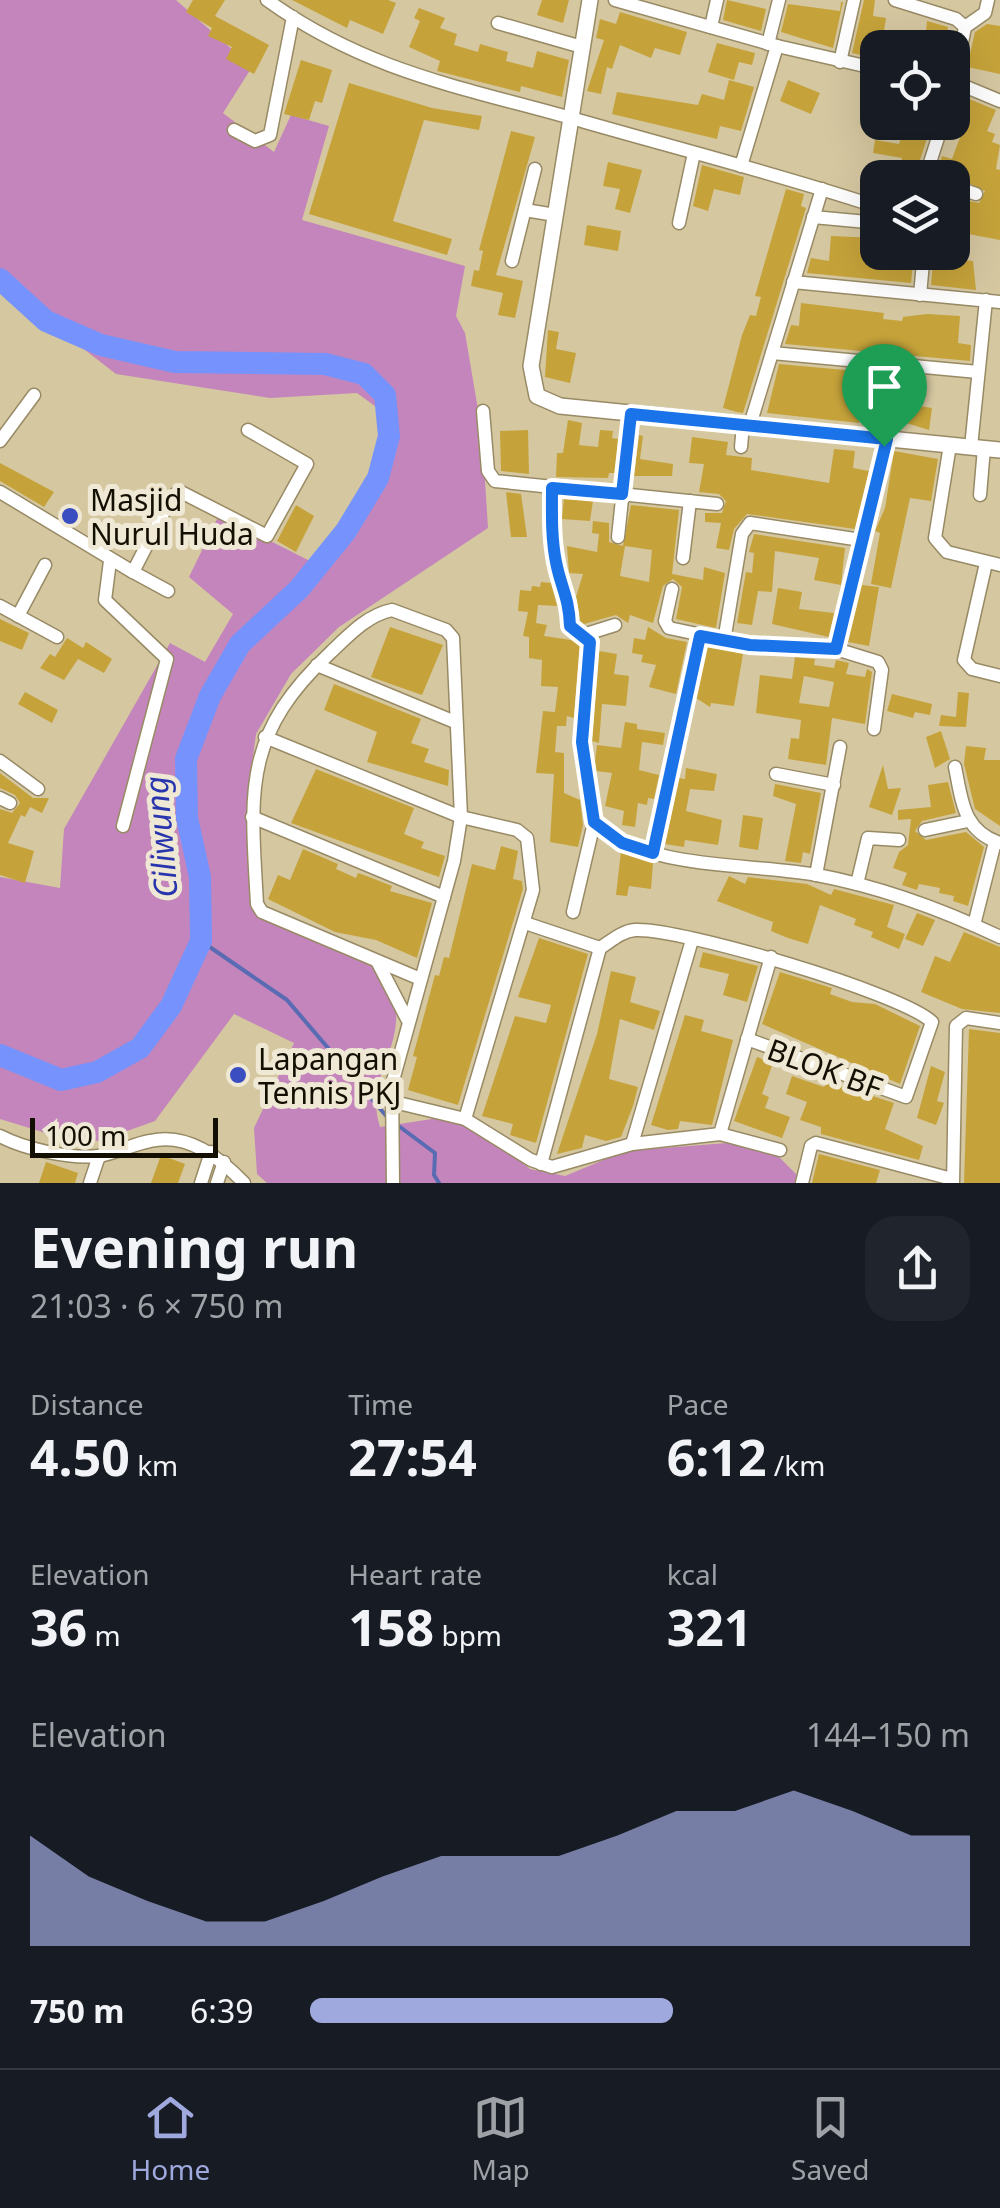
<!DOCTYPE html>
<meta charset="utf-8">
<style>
:root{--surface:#171b24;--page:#20242c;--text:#f1f3f6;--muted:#9ea1a6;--line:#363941;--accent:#9fa9de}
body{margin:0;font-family:"Noto Sans",sans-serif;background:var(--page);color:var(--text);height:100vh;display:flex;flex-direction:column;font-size:38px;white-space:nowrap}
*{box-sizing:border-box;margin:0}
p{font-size:32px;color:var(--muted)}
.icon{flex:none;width:55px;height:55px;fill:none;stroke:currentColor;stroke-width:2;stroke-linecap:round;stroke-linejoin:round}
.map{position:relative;height:1183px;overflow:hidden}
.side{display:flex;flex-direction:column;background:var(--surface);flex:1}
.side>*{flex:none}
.controls{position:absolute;left:860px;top:30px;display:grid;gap:20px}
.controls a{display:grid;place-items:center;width:110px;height:110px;border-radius:20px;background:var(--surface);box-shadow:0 10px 40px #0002;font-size:50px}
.scale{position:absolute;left:30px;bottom:25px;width:188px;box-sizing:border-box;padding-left:10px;border:5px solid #140f03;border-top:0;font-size:28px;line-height:35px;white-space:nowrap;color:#140f03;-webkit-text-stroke:8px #efe8d4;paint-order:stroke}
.pin{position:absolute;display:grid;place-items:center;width:85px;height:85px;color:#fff;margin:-102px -42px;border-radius:50% 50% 50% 0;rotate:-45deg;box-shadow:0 0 10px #0007}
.pin .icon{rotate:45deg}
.round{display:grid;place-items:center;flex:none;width:105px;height:105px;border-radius:30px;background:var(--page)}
.head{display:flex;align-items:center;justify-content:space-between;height:170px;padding:0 30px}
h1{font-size:55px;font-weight:700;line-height:75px}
.figures{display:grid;grid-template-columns:repeat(3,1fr);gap:15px;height:170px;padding:10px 30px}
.figures div{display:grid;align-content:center}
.figures b{font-size:50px;font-weight:700}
.figures small{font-size:28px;font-weight:400}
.figures p{font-size:28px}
.chart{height:280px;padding:20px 30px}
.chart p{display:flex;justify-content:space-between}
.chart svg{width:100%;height:180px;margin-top:10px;fill:var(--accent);opacity:.7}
ul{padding:0 30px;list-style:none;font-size:32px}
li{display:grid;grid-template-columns:160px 120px 1fr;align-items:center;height:75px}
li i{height:25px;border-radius:12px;background:var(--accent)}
.dock{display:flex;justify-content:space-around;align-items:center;height:140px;border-top:2px solid var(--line);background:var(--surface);font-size:28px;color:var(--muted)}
.dock a{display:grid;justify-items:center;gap:5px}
.dock .current{color:var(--accent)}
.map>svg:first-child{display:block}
.green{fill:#c385bc}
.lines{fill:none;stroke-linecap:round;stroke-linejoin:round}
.stream{stroke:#596bb2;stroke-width:4}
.river{stroke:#7693fd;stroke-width:22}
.building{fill:#c6a33a;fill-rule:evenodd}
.minor-casing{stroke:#988a65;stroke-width:15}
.major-casing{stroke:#988a65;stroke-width:18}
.minor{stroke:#fff;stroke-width:12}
.major{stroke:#fff;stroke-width:15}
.route-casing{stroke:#fff;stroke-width:20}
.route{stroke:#1a73e8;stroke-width:12}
.poi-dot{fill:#3a4ec1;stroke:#efe8d4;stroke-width:4}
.labels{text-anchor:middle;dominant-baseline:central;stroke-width:10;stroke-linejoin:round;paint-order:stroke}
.poi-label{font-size:30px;fill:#140f03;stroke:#efe8d4;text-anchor:start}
.street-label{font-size:30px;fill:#140f03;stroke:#efe8d4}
.water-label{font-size:32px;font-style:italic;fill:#2935ad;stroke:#efe8d4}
</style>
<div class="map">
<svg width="1000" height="1183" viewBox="0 0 1000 1183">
<rect width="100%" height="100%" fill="#d5c7a0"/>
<path class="green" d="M0,0H176L252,67L223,113L274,152L291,115L329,126L302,220L465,266L456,316L465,333L482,433L488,528L339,627L291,674L256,734L249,786L255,913C326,939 424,952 389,1053C379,1081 371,1098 380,1127L445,1117L490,1136L530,1169L565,1176L625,1151L727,1143L778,1156L805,1183H267L257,1174L254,1128L294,1043L234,1014L155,1121L99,1141L49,1134L0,1119V877L60,888L64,829L170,643L205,662L233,614L189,577L219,515L318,565L387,444L383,412L357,393L270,398L116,374L0,284Z"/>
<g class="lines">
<g class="stream">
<polyline points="201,941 287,1000 388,1118"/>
<polyline points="396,1124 435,1153 434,1175 439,1183"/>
</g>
<polyline class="river" points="0,279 46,321 101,345 175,362 325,364 364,374 385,395 389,436 378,478 346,531 299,589 240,644 210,696 186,759 187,818 200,877 201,941 171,1006 140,1048 97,1072 61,1080 0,1055"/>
</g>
<g class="building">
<polygon points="193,0 225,0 215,16 269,45 254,74 226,59 232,47 208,36 212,28 186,12"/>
<polygon points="292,0 388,0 396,3 383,34 350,20 347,28"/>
<polygon points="542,0 569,0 563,23 537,15"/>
<polygon points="727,0 766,9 761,31 723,20"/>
<polygon points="864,0 875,0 873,16 886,18 883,38 905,43 904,48 878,48 878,59 852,53"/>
<polygon points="841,2 843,2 833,48 781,32 788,4 840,11"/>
<polygon points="419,8 445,18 440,28 457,34 454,45 478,52 480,44 508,52 506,61 533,68 537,51 569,60 562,97 521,86 520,92 437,71 440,61 409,47 420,21 414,18"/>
<polygon points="620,12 687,32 680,55 655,48 651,58 620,45 612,69 607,67 601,94 587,91 604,40 596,38 600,19 616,24"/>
<polygon points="927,21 948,27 945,48 910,48 907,30 926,32"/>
<polygon points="987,24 1000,26 1000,74 967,67 975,32"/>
<polygon points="717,43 755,53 752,65 739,62 734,80 708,72"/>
<polygon points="301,60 332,70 322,103 315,101 309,120 284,114"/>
<polygon points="729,80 754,87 741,131 720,126 717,139 612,114 617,92 698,105 702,94 724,100"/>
<polygon points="788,80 820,93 811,114 780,101"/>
<polygon points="349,83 432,108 482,116 479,130 424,120 393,221 452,239 447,255 309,214"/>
<polygon points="962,96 996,110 987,131 995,134 992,142 1000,145 996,169 1000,170 1000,240 952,231 960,199 979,203 985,191 955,177 936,176 942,156 952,159 966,121 952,115 952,103"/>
<polygon points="906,122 932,122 916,173 900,168 902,158 873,153 875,140 899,144"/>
<polygon points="511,131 535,137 496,275 523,281 515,318 498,315 503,293 471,286 474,270 479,271 483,251 479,250"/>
<polygon points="608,162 642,170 630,213 615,209 620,189 603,186"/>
<polygon points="702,165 744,177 740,195 714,189 708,211 693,206"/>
<polygon points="786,189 804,194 801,206 806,208 743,413 737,412 723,408 742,335 750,315 756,316 761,297 755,296"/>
<polygon points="587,225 621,231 618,251 584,245"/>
<polygon points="831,236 878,238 878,252 914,252 911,283 807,273 811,258 829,261"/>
<polygon points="934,252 953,252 952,259 973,261 976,290 931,285"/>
<polygon points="801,303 884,313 883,319 902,321 903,317 927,314 960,316 958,343 971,345 970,361 785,344 791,325 799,326"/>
<polygon points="548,330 559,332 556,349 576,353 570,383 545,377"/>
<polygon points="779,364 900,375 898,405 862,403 859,423 767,413"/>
<polygon points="902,403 932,408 929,430 900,421"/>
<polygon points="568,420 582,423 579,445 598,447 600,430 613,431 612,438 618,439 615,473 609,473 608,478 556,477 557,453 563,453"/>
<polygon points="528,430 529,474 501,471 500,431"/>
<polygon points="639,435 643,436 640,459 673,464 672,476 634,476"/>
<polygon points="692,437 728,442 726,455 752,458 751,470 829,483 834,449 855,451 853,468 869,471 855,529 747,514 734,529 729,550 716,548 721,523 705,522 705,513 722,513 726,501 719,494 699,492 704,464 689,463"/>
<polygon points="894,451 938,459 931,501 910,498 891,588 871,584 880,533 875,531 885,508"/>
<polygon points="0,463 54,492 44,507 0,481"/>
<polygon points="506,492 521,494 527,537 511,537"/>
<polygon points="564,498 593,501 590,521 562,519"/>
<polygon points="296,505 314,516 296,552 277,541"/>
<path d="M631,505L679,510L672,574L703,580L704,567L725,573L716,628L676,619L682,587L673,579L663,586L653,623L630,615L628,623L616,615L584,624L580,621L576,597L583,574L569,573L567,546L597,552L599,534L592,533L593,521L609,523V542L623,546ZM625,546L652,550L649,582L620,576Z"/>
<polygon points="754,534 845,548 841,585 814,580 819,558 775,551 772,592 758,591 752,625 737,623 746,572 752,573 754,553 749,552"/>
<polygon points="541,582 551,583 557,606 538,605 536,623 547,625 544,636 571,640 580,646 574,718 567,716 566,726 557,726 555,752 564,753 564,793 580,800 583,825 578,847 550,842 554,774 536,773 543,711 555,712 558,687 541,686 542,660 529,658 529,637 523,636 528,612 518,611 520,590 531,591 532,586 540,587 539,592"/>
<polygon points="862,585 879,587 869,646 848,642"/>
<polygon points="778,588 802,592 799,609 834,613 829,637 772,624"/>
<polygon points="0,619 29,633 22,650 0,641"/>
<polygon points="390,627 443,645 422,695 371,677"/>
<polygon points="648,627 666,638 687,642 676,694 649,687 656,665 641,662 643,655 632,653 634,638 645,640"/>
<polygon points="67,638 83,648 86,642 112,659 104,673 78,659 64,680 40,668 50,654 55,657"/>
<polygon points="707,646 743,654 734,706 711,703 710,707 696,698"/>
<polygon points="599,651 617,654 614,674 629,676 626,706 602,704 599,743 592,741"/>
<path d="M795,657L815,659L814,665L834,668L836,660L849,663L846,674L865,677L867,669L872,672L865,724L832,718L826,765L788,759L791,738L799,739L801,720L756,713L760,675L792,679ZM804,676L834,682L829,707L799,703Z"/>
<polygon points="334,684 421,719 411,743 429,749 424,762 449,770 448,786 367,762 377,732 324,710"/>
<polygon points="25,692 58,710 52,723 18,704"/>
<polygon points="958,692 969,693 966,727 939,726 941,715 956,717"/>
<polygon points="892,694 932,704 930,715 915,712 913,718 887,711"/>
<polygon points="625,722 637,724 637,729 665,733 663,745 642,742 639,770 659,775 654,799 648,798 647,805 638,803 635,827 622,825 624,811 605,806 612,773 596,771 595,761 597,745 621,748"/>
<polygon points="941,731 950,759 935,768 926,737"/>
<polygon points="966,746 986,748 984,760 1000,760 1000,826 975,809 964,764"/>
<polygon points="883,765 888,789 901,788 892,815 869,807"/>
<polygon points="686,768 717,774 714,791 690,789 686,811 722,820 718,845 685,840 684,847 665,844 679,778 685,779"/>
<polygon points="316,769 414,808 404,834 424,842 421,848 445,856 439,877 291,823"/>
<polygon points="0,773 33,798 49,798 42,813 30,807 25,817 21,815 8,843 34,851 25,883 0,875 0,809 12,813 20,803 15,795 0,788"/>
<polygon points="948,782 956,813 922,821 915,831 926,840 966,832 984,847 968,906 953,901 954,896 939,893 940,888 919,884 917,890 902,885 907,873 893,868 899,852 908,845 911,819 898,820 898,810 931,807 928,785"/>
<polygon points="775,784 821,793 810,854 803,852 801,863 785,861 796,804 773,796"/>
<polygon points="743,815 763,818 758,850 739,847"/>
<polygon points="501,846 518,851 513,879 522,881 523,889 458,1105 408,1090 417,1057 413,1056 435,975 439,976 444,957 449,958 472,864 495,870"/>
<polygon points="303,849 338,864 336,869 356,878 358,873 364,875 392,886 390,891 432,903 417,958 376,940 335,932 268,899 278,875 290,880"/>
<polygon points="621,851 653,863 651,889 629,886 627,896 616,895"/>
<polygon points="729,876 745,884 748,877 807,884 831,895 834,889 894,905 887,927 905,934 899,949 871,937 873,932 854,925 856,919 820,905 808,944 788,938 771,931 773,922 717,901"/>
<polygon points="917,913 935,920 923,946 905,939"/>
<polygon points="964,932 1000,947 1000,1013 962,1009 921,992 935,956 950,962"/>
<polygon points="539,938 588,954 536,1143 510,1135 513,1124 482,1116 515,1016 546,1023 551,1005 518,997"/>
<polygon points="703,952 758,966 747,1002 723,995 729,974 699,967"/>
<polygon points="611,971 636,977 630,1002 660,1011 654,1030 620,1019 609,1079 638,1087 633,1106 621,1137 606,1141 585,1135 582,1148 557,1154 597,1034"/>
<polygon points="780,972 832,988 830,994 852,1002 875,1004 920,1026 900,1084 762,1024"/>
<polygon points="685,1015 704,1020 701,1031 733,1040 712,1125 680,1121 678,1129 668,1130 651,1125"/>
<polygon points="969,1029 1000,1033 1000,1183 964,1183"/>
<polygon points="757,1057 773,1063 762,1094 769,1097 765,1108 790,1117 782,1138 734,1121"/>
<polygon points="931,1066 945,1072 937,1101 944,1103 936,1125 917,1118"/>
<polygon points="792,1076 824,1087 827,1081 894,1103 885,1129 923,1146 919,1160 821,1134 821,1127 800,1120 807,1102 786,1094"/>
<polygon points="819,1154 880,1170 876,1183 812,1183"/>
<polygon points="161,1155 185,1164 178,1183 151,1183"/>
<polygon points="46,1162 78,1173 75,1183 39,1183"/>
</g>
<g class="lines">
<g class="minor-casing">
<g id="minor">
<path d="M267,0C370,74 468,88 585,122C683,150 781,175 878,207"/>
<polyline points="615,0 777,46 878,69"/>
<polyline points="895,0 956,19 965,27 952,93"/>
<polyline points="498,23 582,47"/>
<polyline points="711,27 717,0"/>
<polyline points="965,27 985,13 988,0"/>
<polyline points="768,44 779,0"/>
<polyline points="840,62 854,0"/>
<polyline points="952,81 1000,101"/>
<polyline points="234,130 255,141 270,135 293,17"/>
<polyline points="741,166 777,46"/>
<polyline points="925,178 943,122"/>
<polyline points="952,186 976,194"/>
<polyline points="525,210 555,215"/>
<polyline points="813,217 878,223"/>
<polyline points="679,223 694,153"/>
<polyline points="512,261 535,169"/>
<polyline points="793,282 1000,302"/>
<polyline points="920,295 924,252"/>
<polyline points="772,353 978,372"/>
<polyline points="483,411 488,471 495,481 717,504"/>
<polyline points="750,425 822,189"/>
<polyline points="0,441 34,395"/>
<polyline points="950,445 935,538 947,552 1000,565"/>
<polyline points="741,447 743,425"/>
<polyline points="971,447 986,300"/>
<path d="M552,488C552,513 551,537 556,563C561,588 569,598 570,626L590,642L582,742L594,823L573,912"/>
<polyline points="0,492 133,572 171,498 179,491 267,536 307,464 248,430"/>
<polyline points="980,495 984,448"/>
<polyline points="618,537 631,414"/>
<polyline points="683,558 690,501"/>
<polyline points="110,561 105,600 167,659 123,826"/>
<polyline points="986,563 964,660 972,669 1000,676"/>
<polyline points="133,572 168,591"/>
<polyline points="672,589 665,621 669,628 749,645 836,649 878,662 882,670 874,729"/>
<polyline points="0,606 57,637"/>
<polyline points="18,616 45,565"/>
<polyline points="583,635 615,625"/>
<polyline points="724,641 742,534 750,523 861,540"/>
<polyline points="836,649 887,439"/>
<polyline points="317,665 455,722"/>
<polyline points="265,737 461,817 517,830 527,838 533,890 465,1119"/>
<polyline points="0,761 38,789"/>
<path d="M955,767C962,801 963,831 1000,843"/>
<polyline points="776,774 834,785"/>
<polyline points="0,798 10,803"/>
<polyline points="252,817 444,897"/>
<path d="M594,823C653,872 744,862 817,875C881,887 941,909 1000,937"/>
<polyline points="925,830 968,821"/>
<polyline points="653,853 699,636"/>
<polyline points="816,875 840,747"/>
<polyline points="857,884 868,838 899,840"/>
<path d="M525,923L600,948C611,941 622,931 635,930C678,927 902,993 932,1022L906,1097L747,1039"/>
<polyline points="974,925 995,842"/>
<polyline points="378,963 407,1019"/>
<polyline points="390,1101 465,1119 531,1160 552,1167 632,1144 720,1134 780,1150"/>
<polyline points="720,1134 771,957"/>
<path d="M0,1136C25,1149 69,1159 98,1156C115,1154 133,1144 150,1141C188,1132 220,1158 244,1183"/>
<polyline points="632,1144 692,940"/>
<polyline points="541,1164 600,948"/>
<polyline points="90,1183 99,1156"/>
<polyline points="201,1183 211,1152"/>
<polyline points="217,1183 224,1162"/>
<path d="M393,1183L392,1084L454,861L461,817L453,638L446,630L392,610C367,615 348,636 330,653C241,736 251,794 257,904L262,912L418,978"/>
<polyline points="802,1183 811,1146 816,1143 952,1179"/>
<polyline points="953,1183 956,1026 966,1018 1000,1023"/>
</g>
</g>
<g class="major-casing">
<polyline id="major" points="590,0 531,366 537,396 560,406 1000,450"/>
</g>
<use href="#minor" class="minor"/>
<use href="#major" class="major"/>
</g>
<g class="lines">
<g class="route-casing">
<path id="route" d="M631,414L887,439L836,649L750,645L700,636L653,853L622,843L594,822L582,742L590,642L570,626C569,597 561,588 556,562C551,537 552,513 552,488L622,494Z"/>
</g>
<use href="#route" class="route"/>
</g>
<g class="poi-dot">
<circle cx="70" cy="516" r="10"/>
<circle cx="238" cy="1075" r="10"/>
</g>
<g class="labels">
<g class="poi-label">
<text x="90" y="499">Masjid<tspan x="90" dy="34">Nurul Huda</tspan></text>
<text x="258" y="1058">Lapangan<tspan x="258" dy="34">Tennis PKJ</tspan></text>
</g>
<g class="street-label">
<text transform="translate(825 1068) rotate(20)">BLOK BF</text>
</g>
<g class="water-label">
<text transform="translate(160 837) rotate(-95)">Ciliwung</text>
</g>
</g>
</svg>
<div class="controls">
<a><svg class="icon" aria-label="locate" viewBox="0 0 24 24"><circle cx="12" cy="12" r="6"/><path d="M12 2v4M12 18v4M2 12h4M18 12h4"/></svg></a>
<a><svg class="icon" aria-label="layers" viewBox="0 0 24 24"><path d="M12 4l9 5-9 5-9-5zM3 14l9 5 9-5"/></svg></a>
</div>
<div class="scale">100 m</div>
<div class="pin" style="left:884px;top:446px;background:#1e9e55"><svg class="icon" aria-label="arrive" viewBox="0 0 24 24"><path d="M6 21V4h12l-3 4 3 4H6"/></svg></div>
</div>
<section class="side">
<div class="head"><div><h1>Evening run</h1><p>21:03 · 6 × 750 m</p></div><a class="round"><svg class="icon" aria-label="share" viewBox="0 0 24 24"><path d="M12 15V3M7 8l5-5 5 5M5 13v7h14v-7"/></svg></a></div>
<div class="figures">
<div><p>Distance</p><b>4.50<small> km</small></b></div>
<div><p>Time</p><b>27:54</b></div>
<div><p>Pace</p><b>6:12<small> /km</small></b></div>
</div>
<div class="figures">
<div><p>Elevation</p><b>36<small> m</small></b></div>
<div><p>Heart rate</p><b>158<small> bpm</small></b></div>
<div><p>kcal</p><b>321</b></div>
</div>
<div class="chart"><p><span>Elevation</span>144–150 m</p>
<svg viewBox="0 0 160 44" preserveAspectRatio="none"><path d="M0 44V17L10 27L20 33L30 38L40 38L50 33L60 27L70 22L80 22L90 22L100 17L110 11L120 11L130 6L140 11L150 17L160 17V44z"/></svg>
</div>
<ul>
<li><b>750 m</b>6:39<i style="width:55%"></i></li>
</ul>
</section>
<nav class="dock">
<a class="current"><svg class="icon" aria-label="home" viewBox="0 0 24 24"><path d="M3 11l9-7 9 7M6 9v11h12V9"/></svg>Home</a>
<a><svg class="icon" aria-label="map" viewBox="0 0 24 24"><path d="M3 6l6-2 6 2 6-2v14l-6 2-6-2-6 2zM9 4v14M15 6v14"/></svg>Map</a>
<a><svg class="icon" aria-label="saved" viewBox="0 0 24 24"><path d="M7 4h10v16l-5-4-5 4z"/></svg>Saved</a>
</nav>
